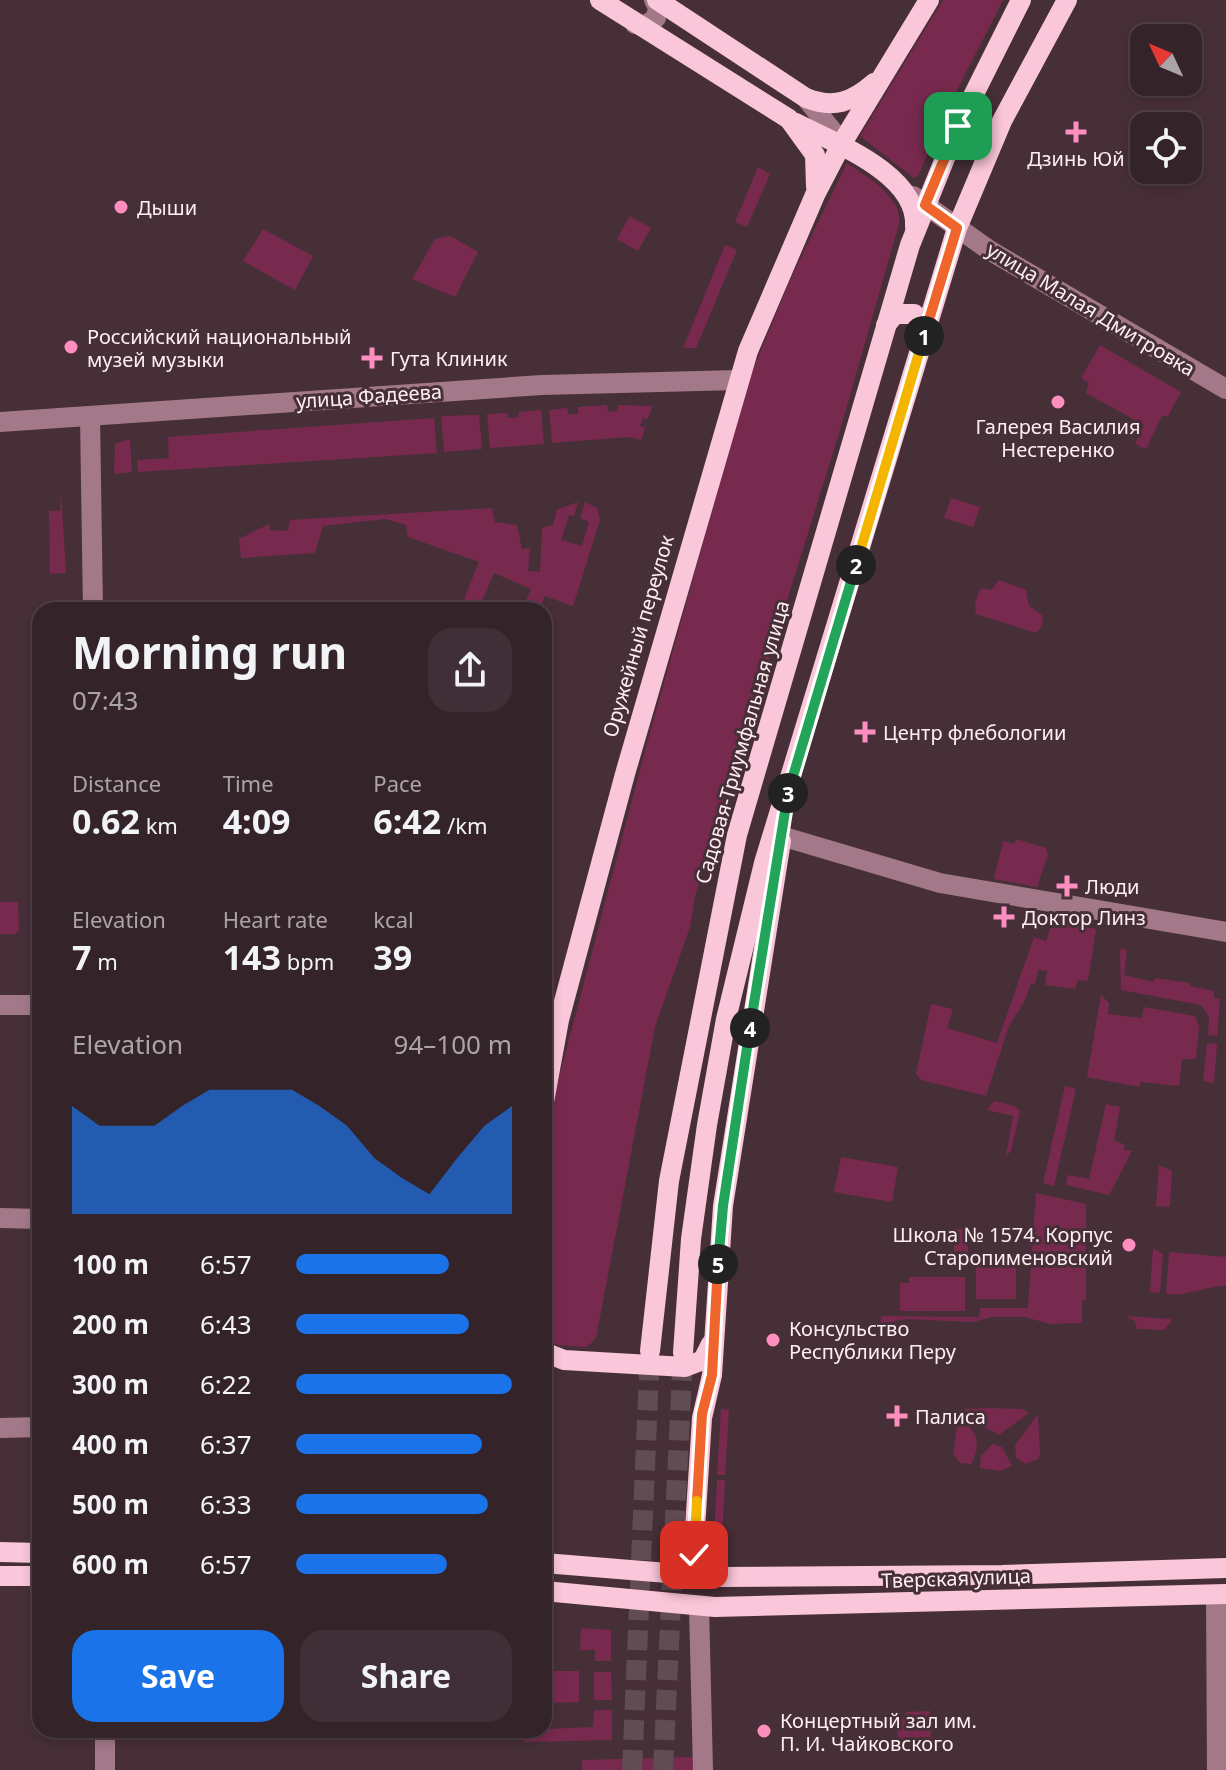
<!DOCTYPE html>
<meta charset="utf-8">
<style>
:root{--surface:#35232a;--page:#402f36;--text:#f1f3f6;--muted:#aaa4a8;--line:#4f4047;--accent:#1a73e8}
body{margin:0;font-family:"Noto Sans",sans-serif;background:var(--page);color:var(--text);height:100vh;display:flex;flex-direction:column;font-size:30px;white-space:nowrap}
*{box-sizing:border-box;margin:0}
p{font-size:26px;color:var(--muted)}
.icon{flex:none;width:44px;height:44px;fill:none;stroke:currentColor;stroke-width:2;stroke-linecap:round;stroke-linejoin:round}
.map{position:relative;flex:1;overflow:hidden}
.panel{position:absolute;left:32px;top:602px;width:520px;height:1136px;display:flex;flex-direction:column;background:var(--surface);border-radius:24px;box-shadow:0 4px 12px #0003,0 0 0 2px var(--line)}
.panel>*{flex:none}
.needle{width:52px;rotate:314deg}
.fabs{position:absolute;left:1130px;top:24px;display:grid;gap:16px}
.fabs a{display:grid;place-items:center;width:72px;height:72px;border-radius:16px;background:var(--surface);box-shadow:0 4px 12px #0003,0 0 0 2px var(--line);font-size:40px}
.pin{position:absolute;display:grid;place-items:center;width:68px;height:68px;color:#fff;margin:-34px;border-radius:16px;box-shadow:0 4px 12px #0006}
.km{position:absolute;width:40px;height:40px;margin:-20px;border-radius:50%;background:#222;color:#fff;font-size:22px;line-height:40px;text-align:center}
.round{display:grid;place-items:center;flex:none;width:84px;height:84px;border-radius:24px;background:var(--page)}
.overview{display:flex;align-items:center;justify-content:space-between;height:136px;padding:0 40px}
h1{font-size:44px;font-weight:700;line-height:60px}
.metrics{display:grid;grid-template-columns:repeat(3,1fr);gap:12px;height:136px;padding:8px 40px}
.metrics div{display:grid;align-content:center}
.metrics b{font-size:34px;font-weight:700}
.metrics small{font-size:22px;font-weight:400}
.metrics p{font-size:22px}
.chart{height:224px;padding:16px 40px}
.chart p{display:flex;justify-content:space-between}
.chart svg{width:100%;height:144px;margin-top:8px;fill:var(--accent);opacity:.7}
.button{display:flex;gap:16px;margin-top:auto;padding:16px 40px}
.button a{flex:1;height:92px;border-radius:24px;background:var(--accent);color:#fff;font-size:32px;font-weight:700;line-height:92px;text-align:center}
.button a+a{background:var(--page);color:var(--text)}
ul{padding:0 40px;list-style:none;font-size:26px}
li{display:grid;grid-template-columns:128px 96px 1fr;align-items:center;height:60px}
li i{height:20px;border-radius:10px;background:var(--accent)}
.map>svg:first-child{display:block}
.green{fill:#782a4e}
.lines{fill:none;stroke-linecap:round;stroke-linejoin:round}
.major-tunnel{stroke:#624c54;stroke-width:20;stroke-dasharray:20 10;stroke-linecap:butt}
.minor{stroke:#a37989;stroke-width:20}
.major{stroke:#fac6d9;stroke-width:20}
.split-1-casing{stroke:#fff;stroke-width:16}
.split-2-casing{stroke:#fff;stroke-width:16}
.split-3-casing{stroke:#fff;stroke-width:16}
.split-4-casing{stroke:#fff;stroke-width:16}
.split-5-casing{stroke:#fff;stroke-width:16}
.split-6-casing{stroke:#fff;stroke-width:16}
.split-7-casing{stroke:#fff;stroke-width:16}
.split-1{stroke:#f0652b;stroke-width:10}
.split-2{stroke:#f5b400;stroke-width:10}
.split-3{stroke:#22a559;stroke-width:10}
.split-4{stroke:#22a559;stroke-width:10}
.split-5{stroke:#22a559;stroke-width:10}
.split-6{stroke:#f0652b;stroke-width:10}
.split-7{stroke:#f5b400;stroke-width:10}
.poi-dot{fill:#fe8ebd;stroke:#472f38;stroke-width:3}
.labels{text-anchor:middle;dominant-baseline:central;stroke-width:6;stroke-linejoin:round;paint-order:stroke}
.poi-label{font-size:20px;fill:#feeef3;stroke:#472f38;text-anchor:start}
.street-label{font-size:20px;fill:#feeef3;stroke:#472f38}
</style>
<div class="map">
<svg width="1226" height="1770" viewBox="0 0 1226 1770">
<rect width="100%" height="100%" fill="#472f38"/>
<g class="green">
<polygon points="943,0 1003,0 947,110 918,176 914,178 860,136"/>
<path d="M847,163C867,177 903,197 899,224L841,427L695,896L690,927L655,1027L596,1338L587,1347L558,1345L544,1339V1182L556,1089L646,747L749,379L791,278Z"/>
<polygon points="758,167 770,174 747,227 735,222"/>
<polygon points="630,216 651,228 638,251 617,239"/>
<polygon points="263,229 313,256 295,290 243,261"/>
<polygon points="450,236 478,252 455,297 412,279 435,239"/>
<polygon points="725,245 737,250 696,348 683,348"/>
<polygon points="1100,345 1181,392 1168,416 1162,416 1146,449 1135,444 1144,425 1086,393 1089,383 1081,378"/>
<polygon points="607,405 608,412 618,411 618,405 652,406 648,419 643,418 640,426 645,428 641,440 630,437 552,443 549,410 567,408 568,414 578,414 578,407"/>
<polygon points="541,410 544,444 490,448 487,414 507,413 508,418 519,417 519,412"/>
<polygon points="479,415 482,449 444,452 441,416"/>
<polygon points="434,418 437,453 138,472 137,460 169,458 168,437"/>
<polygon points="130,439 132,472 114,474 115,444"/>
<polygon points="61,494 66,573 50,574 49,511 60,511"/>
<polygon points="951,498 980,507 973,527 944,518"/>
<polygon points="578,502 574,516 569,515 561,540 582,546 589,522 580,518 585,502 597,508 600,520 573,606 545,596 539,610 522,610 531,589 494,573 480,606 464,599 479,562 408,537 406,525 385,519 323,526 315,553 241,558 239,539 269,524 270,530 288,531 290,520 492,508 495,522 517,525 522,549 530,548 528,571 540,572 542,528 553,525 557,510"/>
<path d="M999,580L1026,590L1029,606L1043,616L1042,626L1036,633L976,614C974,605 976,595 982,588L991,590Z"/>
<polygon points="1016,839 1046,848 1048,854 1037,887 994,879 1003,841 1014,844"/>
<polygon points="0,902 18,902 19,930 15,934 0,934"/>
<polygon points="1040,919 1096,929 1088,981 1078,980 1075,989 1045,985 1047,971 1038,970 1035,984 1031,983 1024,1002 1009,1026 986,1096 921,1080 916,1074 931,1004 953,1009 947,1028 997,1043 1034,937 1046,941 1052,923"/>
<polygon points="1120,948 1127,950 1124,975 1154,982 1155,978 1190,983 1190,986 1214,991 1214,998 1220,999 1217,1036 1208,1035 1209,1017 1201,1005 1121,990"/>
<polygon points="1101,995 1109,1003 1108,1014 1142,1018 1144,1007 1195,1016 1199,1026 1196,1059 1182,1059 1179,1086 1141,1082 1139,1087 1087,1077"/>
<polygon points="1207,1043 1217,1044 1214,1083 1203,1081"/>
<polygon points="1065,1086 1076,1089 1054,1186 1043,1183"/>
<polygon points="994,1101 1014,1106 1020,1111 1011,1151 1006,1156 1013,1116 987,1110"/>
<polygon points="1106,1104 1120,1107 1114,1141 1124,1144 1124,1150 1132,1151 1109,1195 1066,1185 1068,1175 1089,1179"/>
<polygon points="841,1157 898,1167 892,1202 834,1192"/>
<polygon points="1159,1165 1172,1171 1170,1207 1156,1206"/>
<polygon points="1036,1193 1086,1204 1086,1300 1082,1300 1082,1323 1050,1324 1025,1317 991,1317 974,1322 905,1319 886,1323 880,1329 881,1316 979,1317 980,1308 1028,1308"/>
<rect x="954" y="1229" width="14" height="30"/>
<polygon points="1153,1248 1163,1254 1160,1293 1150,1292"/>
<path d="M1169,1252L1226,1257V1286C1206,1286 1184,1297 1166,1294Z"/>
<rect x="976" y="1253" width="40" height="46"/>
<polygon points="909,1277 965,1277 965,1311 900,1311 900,1283 909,1283"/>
<polygon points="1126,1316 1171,1319 1171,1322 1164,1330 1137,1329 1135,1321"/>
<polygon points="990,1408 1022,1409 1029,1413 999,1435 961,1414 965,1409"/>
<polygon points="721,1409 729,1410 725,1475 717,1475"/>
<polygon points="1038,1414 1040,1454 1038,1459 1026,1464 1016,1458 1015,1445"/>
<path d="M958,1421C979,1428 981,1447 971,1464L960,1463L953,1454Z"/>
<polygon points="992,1444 1002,1447 1012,1466 1000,1471 980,1468 981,1456"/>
<polygon points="717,1480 725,1480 722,1539 714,1539"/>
<polygon points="581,1628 611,1630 611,1661 595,1661 595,1650 580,1650"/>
<polygon points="553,1671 579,1671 579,1702 553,1703"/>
<polygon points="594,1672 611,1672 612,1700 594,1700"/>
<polygon points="594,1710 612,1710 612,1740 524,1742 524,1730 593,1727"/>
<polygon points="930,1711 931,1740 898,1742 897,1730 906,1712"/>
<polygon points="693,1757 694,1770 582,1770 582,1760"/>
</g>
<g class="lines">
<g class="major-tunnel">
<polyline points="632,1770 650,1351"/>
<polyline points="663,1770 683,1353"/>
</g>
<g class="minor">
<polyline points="635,24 646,25 656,18 658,7 654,0"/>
<polyline points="806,98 842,143"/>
<polyline points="913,196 989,250 1226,389"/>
<polyline points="90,416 93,610"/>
<polyline points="0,422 542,385 738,380"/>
<polyline points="781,836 940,883 1226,932"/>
<polyline points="0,1005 40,1005"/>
<polyline points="0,1218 40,1219"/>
<polyline points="0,1428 40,1427"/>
<polyline points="1216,1595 1217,1770"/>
<polyline points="699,1606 703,1770"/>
<polyline points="105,1770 105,1730"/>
</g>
<g class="major">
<polyline points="600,0 789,119 815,155 816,187"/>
<path d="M657,0L806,98C834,109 852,102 874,83"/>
<path d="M796,123C834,143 919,174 915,227"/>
<polyline points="886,325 895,314 914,314 923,324 924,337"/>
<polyline points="544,1102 559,1020 625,774 748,351 815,195 842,143 929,0"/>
<polyline points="650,1351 669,1181 737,835 910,245 958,126 1021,0"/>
<polyline points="544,1352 564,1360 685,1367 703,1360 711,1344"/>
<polyline points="683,1353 691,1239 707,1125 726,1019 764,863 957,228 1002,121 1067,0"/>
<polyline points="0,1552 40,1553"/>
<polyline points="544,1563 717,1577 1002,1575 1226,1568"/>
<polyline points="0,1576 40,1576"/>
<polyline points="692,1576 702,1418 712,1375 723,1206 781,841"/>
<polyline points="544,1591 715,1607 1226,1594"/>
</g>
</g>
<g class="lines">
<g class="split-1-casing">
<polyline id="split-1" points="924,336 957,228 925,205 958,126"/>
</g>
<g class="split-2-casing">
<polyline id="split-2" points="856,565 924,336"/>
</g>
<g class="split-3-casing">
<polyline id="split-3" points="788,793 856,565"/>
</g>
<g class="split-4-casing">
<polyline id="split-4" points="750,1028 788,793"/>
</g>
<g class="split-5-casing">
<polyline id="split-5" points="718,1264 723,1206 750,1028"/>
</g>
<g class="split-6-casing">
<polyline id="split-6" points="697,1501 702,1414 712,1375 718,1264"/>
</g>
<g class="split-7-casing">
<polyline id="split-7" points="694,1555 697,1501"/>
</g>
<use href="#split-1" class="split-1"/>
<use href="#split-2" class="split-2"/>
<use href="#split-3" class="split-3"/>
<use href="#split-4" class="split-4"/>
<use href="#split-5" class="split-5"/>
<use href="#split-6" class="split-6"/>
<use href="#split-7" class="split-7"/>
</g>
<g class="poi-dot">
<path d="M1072 120h8v8h8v8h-8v8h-8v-8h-8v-8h8z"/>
<circle cx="121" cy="207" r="8"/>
<circle cx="71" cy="347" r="8"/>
<path d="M368 346h8v8h8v8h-8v8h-8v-8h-8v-8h8z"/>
<circle cx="1058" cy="402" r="8"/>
<path d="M861 720h8v8h8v8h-8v8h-8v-8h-8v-8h8z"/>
<path d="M1063 874h8v8h8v8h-8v8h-8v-8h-8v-8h8z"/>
<path d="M1000 905h8v8h8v8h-8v8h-8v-8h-8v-8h8z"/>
<circle cx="1129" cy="1245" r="8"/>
<circle cx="773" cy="1340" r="8"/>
<path d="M893 1404h8v8h8v8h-8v8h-8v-8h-8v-8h8z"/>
<circle cx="764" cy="1731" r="8"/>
</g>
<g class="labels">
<g class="poi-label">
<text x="1076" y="158" text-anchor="middle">Дзинь Юй</text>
<text x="137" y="207">Дыши</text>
<text x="87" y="336">Российский национальный<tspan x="87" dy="23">музей музыки</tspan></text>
<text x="390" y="358">Гута Клиник</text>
<text x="1058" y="426" text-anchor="middle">Галерея Василия<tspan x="1058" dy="23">Нестеренко</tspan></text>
<text x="883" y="732">Центр флебологии</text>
<text x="1085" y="886">Люди</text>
<text x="1022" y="917">Доктор Линз</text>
<text x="1113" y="1234" text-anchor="end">Школа № 1574. Корпус<tspan x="1113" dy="23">Старопименовский</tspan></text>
<text x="789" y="1328">Консульство<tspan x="789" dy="23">Республики Перу</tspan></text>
<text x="915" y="1416">Палиса</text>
<text x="780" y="1720">Концертный зал им.<tspan x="780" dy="23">П. И. Чайковского</tspan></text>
</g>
<g class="street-label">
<text transform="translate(1091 309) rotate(31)">улица Малая Дмитровка</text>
<text transform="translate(369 396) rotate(-4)">улица Фадеева</text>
<text transform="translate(638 636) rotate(-74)">Оружейный переулок</text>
<text transform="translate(742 742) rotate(-74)">Садовая-Триумфальная улица</text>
<text transform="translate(956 1578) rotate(-2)">Тверская улица</text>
</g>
</g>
</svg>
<div class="fabs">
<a><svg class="needle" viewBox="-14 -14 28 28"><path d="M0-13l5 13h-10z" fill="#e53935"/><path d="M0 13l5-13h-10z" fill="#aaa4a8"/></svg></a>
<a><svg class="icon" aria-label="locate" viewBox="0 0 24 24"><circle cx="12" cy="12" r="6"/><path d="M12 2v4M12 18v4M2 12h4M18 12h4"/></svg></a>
</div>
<div class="pin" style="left:958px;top:126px;background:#1e9e55"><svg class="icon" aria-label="arrive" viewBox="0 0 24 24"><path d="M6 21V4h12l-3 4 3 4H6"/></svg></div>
<div class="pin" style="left:694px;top:1555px;background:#d93025"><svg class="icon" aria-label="check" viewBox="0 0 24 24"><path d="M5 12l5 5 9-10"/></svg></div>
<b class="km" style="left:924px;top:336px">1</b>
<b class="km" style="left:856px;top:565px">2</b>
<b class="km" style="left:788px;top:793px">3</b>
<b class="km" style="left:750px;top:1028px">4</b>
<b class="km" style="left:718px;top:1264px">5</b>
<section class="panel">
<div class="overview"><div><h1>Morning run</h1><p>07:43</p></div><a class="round"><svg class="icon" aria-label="share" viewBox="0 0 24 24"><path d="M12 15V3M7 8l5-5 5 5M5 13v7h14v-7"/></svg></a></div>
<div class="metrics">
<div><p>Distance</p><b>0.62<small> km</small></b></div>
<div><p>Time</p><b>4:09</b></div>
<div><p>Pace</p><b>6:42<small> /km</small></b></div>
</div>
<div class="metrics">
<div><p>Elevation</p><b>7<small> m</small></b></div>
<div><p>Heart rate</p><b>143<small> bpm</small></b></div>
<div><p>kcal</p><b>39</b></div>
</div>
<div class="chart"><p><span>Elevation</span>94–100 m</p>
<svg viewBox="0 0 160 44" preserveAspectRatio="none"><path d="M0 44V11L10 17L20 17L30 17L40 11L50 6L60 6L70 6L80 6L90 11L100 17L110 27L120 33L130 38L140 27L150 17L160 11V44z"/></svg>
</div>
<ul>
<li><b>100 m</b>6:57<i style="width:71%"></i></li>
<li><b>200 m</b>6:43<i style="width:80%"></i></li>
<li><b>300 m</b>6:22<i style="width:100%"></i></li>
<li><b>400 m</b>6:37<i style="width:86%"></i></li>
<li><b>500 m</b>6:33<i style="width:89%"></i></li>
<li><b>600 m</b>6:57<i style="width:70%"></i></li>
</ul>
<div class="button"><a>Save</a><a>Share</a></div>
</section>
</div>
